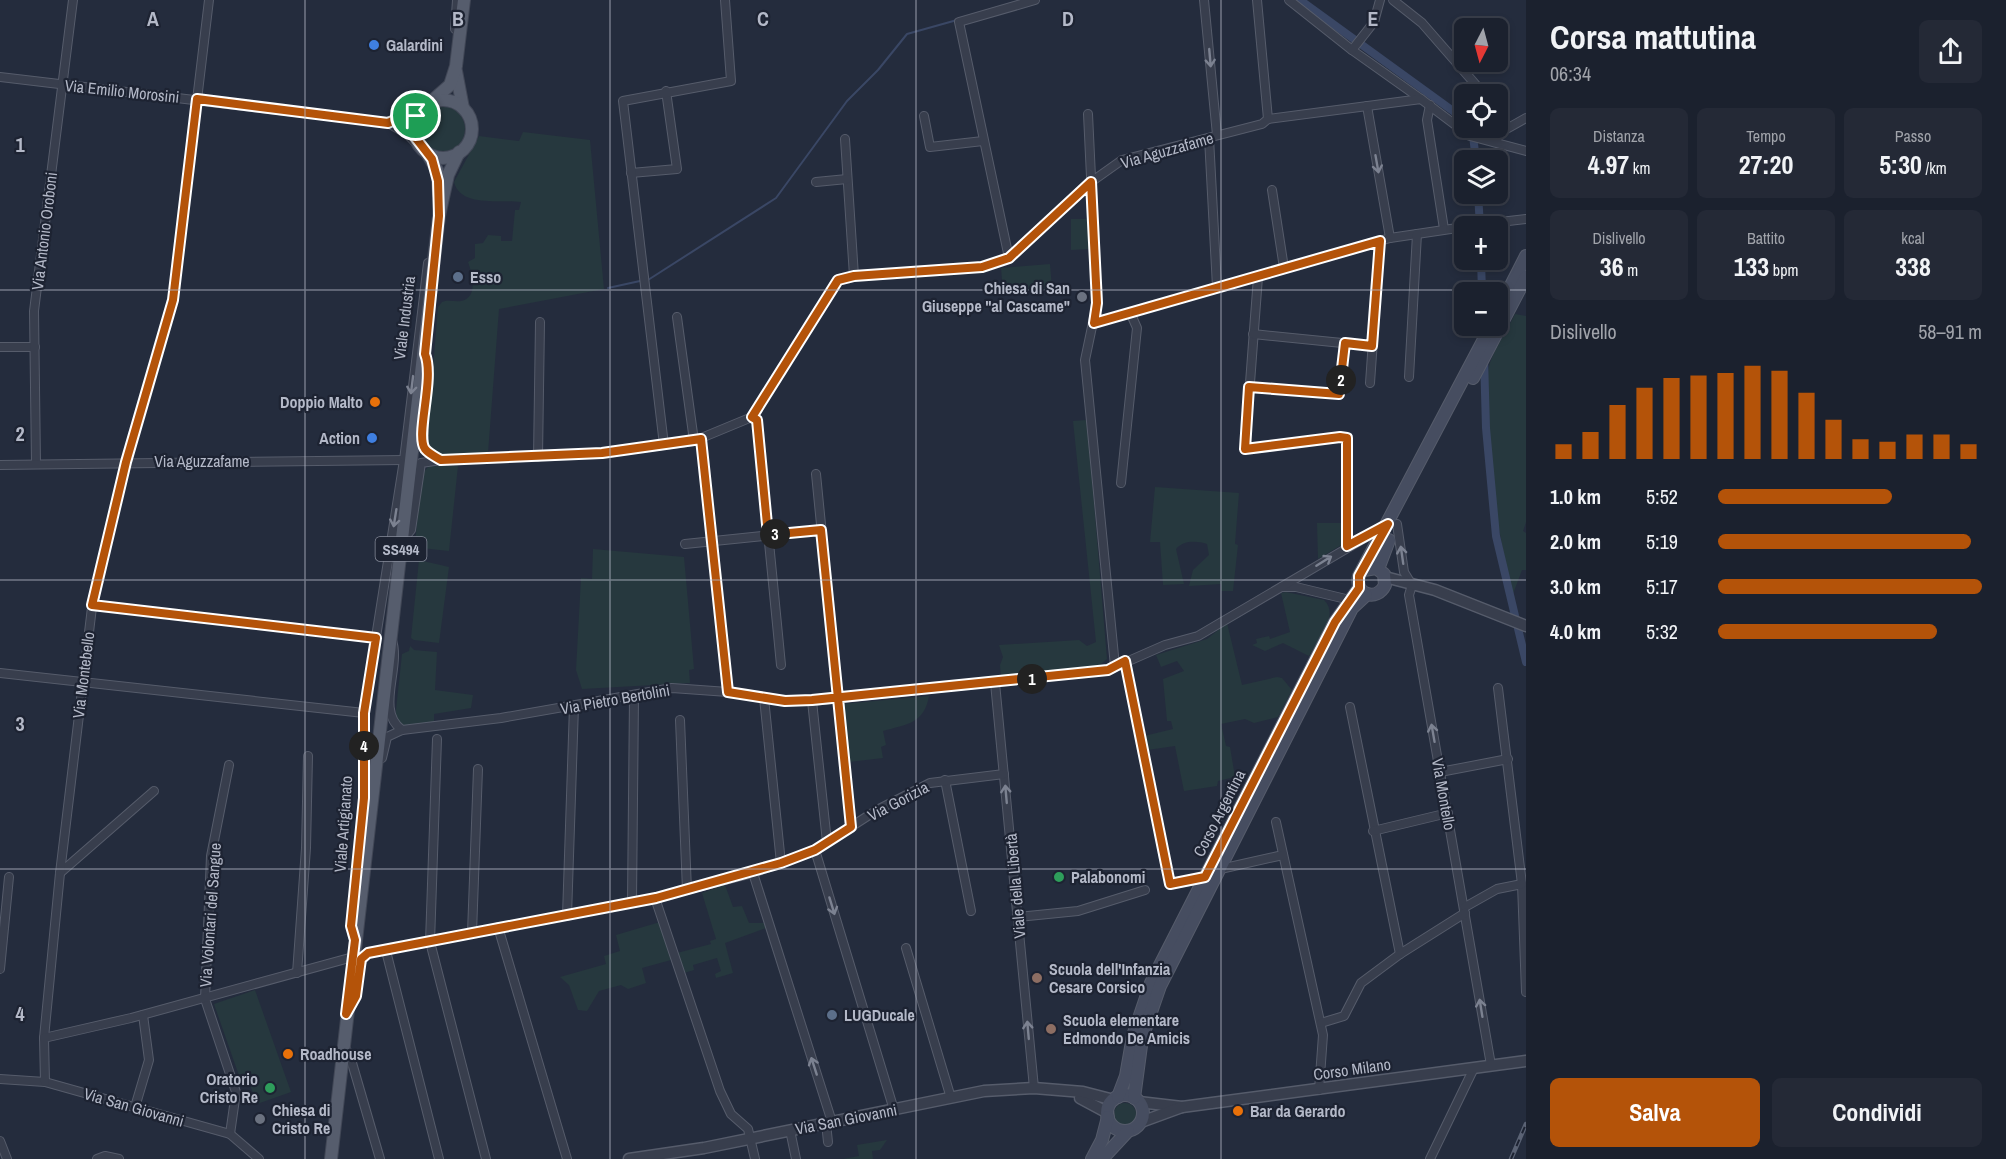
<!DOCTYPE html>
<html lang="it">
<meta charset="utf-8">
<style>
:root{--surface:#1b212e;--page:#242936;--text:#f1f3f6;--muted:#a0a3aa;--line:#393e4a;--accent:#b45309}
body{margin:0;font-family:"Archivo Narrow",sans-serif;background:var(--page);color:var(--text);height:100vh;display:flex;flex-direction:column;font-size:22px;white-space:nowrap}
*{box-sizing:border-box;margin:0}
p{font-size:20px;color:var(--muted)}
.icon{flex:none;width:33px;height:33px;fill:none;stroke:currentColor;stroke-width:2;stroke-linecap:round;stroke-linejoin:round}
.map{position:relative;flex:1;overflow:hidden}
.sheet{display:flex;flex-direction:column;background:var(--surface);width:480px}
.sheet>*{flex:none}
.needle{width:39px;rotate:186deg}
.controls{position:absolute;left:1454px;top:18px;display:grid;gap:12px}
.controls a{display:grid;place-items:center;width:54px;height:54px;border-radius:9px;background:var(--surface);box-shadow:0 3px 9px #0003,0 0 0 2px var(--line);font-size:30px}
.pin{position:absolute;display:grid;place-items:center;width:51px;height:51px;color:#fff;margin:-26px;border:3px solid #fff;border-radius:50%;box-shadow:0 2px 6px #0007}
.km{position:absolute;width:30px;height:30px;margin:-15px;border-radius:50%;background:#222;color:#fff;font-size:16px;line-height:30px;text-align:center}
.round{display:grid;place-items:center;flex:none;width:63px;height:63px;border-radius:9px;background:var(--page)}
.overview{display:flex;align-items:center;justify-content:space-between;height:102px;padding:0 24px}
h1{font-size:33px;font-weight:800;line-height:45px}
.metrics{display:grid;grid-template-columns:repeat(3,1fr);gap:9px;height:102px;padding:6px 24px}
.metrics div{display:grid;align-content:center;border-radius:9px;background:var(--page);text-align:center}
.metrics b{font-size:26px;font-weight:800}
.metrics small{font-size:16px;font-weight:400}
.metrics p{font-size:16px}
.chart{height:168px;padding:12px 24px}
.chart p{display:flex;justify-content:space-between}
.chart svg{width:100%;height:108px;margin-top:6px;stroke:var(--accent);stroke-width:6}
.cta{display:flex;gap:12px;margin-top:auto;padding:12px 24px}
.cta a{flex:1;height:69px;border-radius:9px;background:var(--accent);color:#fff;font-size:24px;font-weight:800;line-height:69px;text-align:center}
.cta a+a{background:var(--page);color:var(--text)}
ul{padding:0 24px;list-style:none;font-size:20px}
li{display:grid;grid-template-columns:96px 72px 1fr;align-items:center;height:45px}
li i{height:15px;border-radius:8px;background:var(--accent)}
main{display:flex;flex:1;min-height:0}
.map>svg:first-child{display:block}
.green{fill:#26383e}
.lines{fill:none;stroke-linecap:round;stroke-linejoin:round}
.stream{stroke:#3a4765;stroke-width:2}
.canal{stroke:#3a4765;stroke-width:8}
.minor-casing{stroke:#565c6b;stroke-width:10}
.tertiary-casing{stroke:#565c6b;stroke-width:13}
.secondary-casing{stroke:#565c6b;stroke-width:14}
.primary-casing{stroke:#414756;stroke-width:14}
.minor{stroke:#383e4d;stroke-width:8}
.tertiary{stroke:#383e4d;stroke-width:10}
.secondary{stroke:#464d60;stroke-width:12}
.primary{stroke:#565d6d;stroke-width:12}
.rail-casing{stroke:#5a6274;stroke-width:4.5}
.rail{stroke:#1d2332;stroke-width:2;stroke-dasharray:7;stroke-linecap:butt}
.oneway{stroke:#7c8291}
.route-casing{stroke:#fff;stroke-width:12}
.route{stroke:#b45309;stroke-width:8}
.grid{fill:none;stroke:#b4b9c8;stroke-width:1.5;stroke-opacity:0.55}
.shop-dot{fill:#3f7fe0;stroke:#1d2332;stroke-width:2}
.service-dot{fill:#5c6f8a;stroke:#1d2332;stroke-width:2}
.worship-dot{fill:#6b7280;stroke:#1d2332;stroke-width:2}
.food-dot{fill:#e8710a;stroke:#1d2332;stroke-width:2}
.leisure-dot{fill:#2e9e5b;stroke:#1d2332;stroke-width:2}
.education-dot{fill:#8d6e63;stroke:#1d2332;stroke-width:2}
.labels{text-anchor:middle;dominant-baseline:central;stroke-width:4.5;stroke-linejoin:round;paint-order:stroke}
.shield{fill:#1d2332;stroke:#878c9b;stroke-width:1.5}
.shield-label{font-size:15px;font-weight:bold;fill:#b4b9c8}
.poi-label{font-size:16px;font-weight:bold;fill:#b4b9c8;stroke:#1d2332;text-anchor:start}
.street-label{font-size:16px;fill:#b4b9c8;stroke:#1d2332}
.grid-label{font-size:20px;text-anchor:middle;font-weight:bold;fill:#b4b9c8;stroke:#1d2332;stroke-width:4.5;stroke-linejoin:round;paint-order:stroke}
</style>
<main>
<div class="map">
<svg width="1526" height="1159" viewBox="0 0 1526 1159">
<rect width="100%" height="100%" fill="#242c3d"/>
<g class="green">
<circle cx="442" cy="129" r="23"/>
<path d="M523,132L590,140L604,289L499,309L488,453C470,454 432,464 427,441L438,307L442,302C448,299 454,302 461,301C479,297 472,273 468,262L475,258V244L483,243L488,235L501,236V241H512L515,210H519L521,202C502,199 460,208 454,182L479,136L519,141Z"/>
<polygon points="1071,219 1089,219 1089,249 1071,250"/>
<polygon points="1050,264 1052,288 1003,292 1001,268"/>
<path d="M1515,314L1526,316V522L1523,531L1526,533V570H1522L1513,594C1497,530 1481,437 1488,372C1489,357 1508,329 1515,314Z"/>
<polygon points="1087,420 1107,659 1096,668 1001,676 1000,665 1003,657 999,645 1079,640 1087,646 1096,642 1073,421"/>
<polygon points="429,466 458,466 449,551 421,548 415,543 422,474"/>
<path d="M1155,487L1239,493L1235,544L1238,545L1233,591H1221V584L1189,586L1193,570L1209,555L1207,544C1197,541 1184,540 1176,549L1184,584L1163,585L1160,542H1150Z"/>
<polygon points="1317,523 1344,523 1343,544 1318,559"/>
<polygon points="593,549 684,557 694,669 689,670 690,683 582,689 576,670 581,578 592,579"/>
<polygon points="419,560 449,567 439,643 414,640 411,638"/>
<path d="M1286,592L1324,600C1340,615 1318,641 1309,656L1283,643L1265,651L1252,645L1257,643L1256,639L1269,636L1270,639L1290,632L1281,593Z"/>
<polygon points="1227,623 1242,685 1277,677 1282,678 1292,690 1278,717 1254,723 1245,719 1221,724 1226,746 1230,747 1235,777 1218,781 1217,786 1184,791 1175,746 1147,750 1144,736 1173,729 1171,721 1167,721 1163,679 1184,671 1177,661 1161,667 1156,655 1207,639"/>
<polygon points="410,646 414,650 437,652 435,690 473,695 471,708 434,714 434,725 402,726 395,719 402,654 409,651"/>
<path d="M929,696C924,724 907,724 883,731L886,745L881,747L883,758L849,762L843,704Z"/>
<polygon points="725,885 733,907 742,906 749,923 764,923 766,928 725,943 733,973 716,978 715,974 721,971 717,958 693,965 694,970 684,973 677,953 711,944 710,941 716,939 702,893"/>
<polygon points="660,922 671,960 642,968 646,983 628,989 621,985 599,991 587,1011 578,1010 569,985 560,977 606,964 604,956 620,951 616,935"/>
<polygon points="255,990 291,1092 257,1104 250,1085 243,1087 214,1004"/>
<circle cx="1125" cy="1114" r="11"/>
<polygon points="887,1140 880,1150 872,1151 873,1159 843,1159 859,1156 857,1145"/>
</g>
<g class="lines">
<g class="stream">
<polyline points="648,280 776,198 847,101 878,70 907,34 957,20"/>
<polyline points="608,288 640,281"/>
</g>
<g class="canal">
<polyline points="1300,0 1464,119"/>
<polyline points="1472,128 1476,160"/>
<polyline points="1478,194 1480,226"/>
<polyline points="1481,260 1482,292"/>
<polyline points="1484,357 1486,428 1496,536 1526,662"/>
</g>
<g class="minor-casing">
<g id="minor">
<polyline points="1204,0 1217,135"/>
<polyline points="1257,0 1268,119"/>
<polyline points="1289,0 1352,50 1421,99"/>
<polyline points="1393,0 1422,23 1476,85 1482,94"/>
<polyline points="455,29 457,0"/>
<polyline points="1352,50 1374,22 1380,0"/>
<polyline points="0,77 388,123 407,134 419,146"/>
<polyline points="1430,105 1427,120 1444,229"/>
<polyline points="1367,106 1390,238"/>
<polyline points="1088,114 1097,303 1085,360 1115,666"/>
<polyline points="924,116 930,147 983,141"/>
<polyline points="1497,121 1503,131"/>
<polyline points="388,123 422,108"/>
<polyline points="1209,138 1217,287"/>
<polyline points="845,139 854,276"/>
<polyline points="1494,142 1503,131 1526,118"/>
<polyline points="631,173 677,169 666,91"/>
<polyline points="816,182 847,179"/>
<polyline points="1272,190 1284,268"/>
<polyline points="1466,226 1526,219"/>
<polyline points="1009,258 959,22 1035,0"/>
<polyline points="1258,277 1245,449 1339,437 1347,438 1347,546"/>
<polyline points="677,317 694,441"/>
<polyline points="1094,323 1390,238 1464,227"/>
<polyline points="1253,334 1372,346"/>
<polyline points="0,347 35,347"/>
<path d="M425,354C435,379 415,434 425,449C428,454 435,456 440,460"/>
<polyline points="1409,377 1417,234"/>
<polyline points="1370,383 1380,241"/>
<polyline points="1249,387 1339,394 1345,343"/>
<polyline points="752,417 757,420 781,665"/>
<polyline points="701,439 728,692"/>
<polyline points="664,445 623,101 731,81 725,0"/>
<polyline points="538,457 540,322"/>
<polyline points="36,464 34,311 73,0"/>
<polyline points="0,465 404,460"/>
<polyline points="816,474 851,827"/>
<polyline points="1121,483 1137,328 1130,312"/>
<polyline points="1397,524 1404,572 1412,585 1409,595 1491,1065"/>
<polyline points="403,540 411,530 421,463 441,460 602,453 694,441 752,417 838,280 854,276 982,267 1009,258 1091,182 1122,160 1262,124 1268,119 1421,99 1470,136 1526,151"/>
<polyline points="685,544 821,530"/>
<polyline points="1282,587 1296,587 1350,600"/>
<polyline points="92,605 376,638"/>
<path d="M391,638C403,665 374,710 402,730"/>
<polyline points="1125,661 1170,884 1208,878"/>
<polyline points="0,673 364,713"/>
<polyline points="995,683 1034,1088"/>
<polyline points="1498,688 1522,884 1526,992"/>
<polyline points="764,698 781,863"/>
<polyline points="812,701 827,842"/>
<polyline points="1350,707 1400,954"/>
<polyline points="680,720 687,890"/>
<polyline points="437,739 430,942 486,1159"/>
<polyline points="382,758 387,737 402,730 501,718 672,688 728,692 785,701 812,701 1108,670 1165,645 1198,636 1385,526"/>
<polyline points="229,765 211,856 205,999 236,1092 230,1134"/>
<polyline points="1440,772 1508,759"/>
<polyline points="945,780 971,911"/>
<polyline points="1276,822 1323,1035 1319,1090"/>
<polyline points="1373,831 1448,813"/>
<polyline points="815,850 894,1110"/>
<polyline points="1216,870 1283,855"/>
<polyline points="60,873 154,791"/>
<polyline points="753,873 832,1122"/>
<polyline points="655,898 720,1091 731,1114 748,1129 755,1159"/>
<polyline points="632,902 634,696"/>
<polyline points="1465,907 1497,889 1522,884"/>
<polyline points="567,916 574,706"/>
<polyline points="1018,917 1078,911 1145,890"/>
<polyline points="498,927 567,1159"/>
<polyline points="472,933 478,769"/>
<polyline points="353,937 351,926 364,798 364,713 404,460 428,263"/>
<polyline points="906,948 951,1098"/>
<polyline points="386,951 439,1159"/>
<polyline points="368,953 655,898 753,873 815,850 877,810 930,783 1004,774"/>
<polyline points="0,969 9,877"/>
<polyline points="297,973 306,848 308,756"/>
<path d="M351,1005C359,990 355,964 368,953"/>
<polyline points="1321,1023 1344,1016 1361,983 1400,954 1465,913"/>
<polyline points="44,1038 60,873 93,599 126,462 173,300 209,0"/>
<polyline points="344,1046 350,1056 380,1159"/>
<polyline points="0,1079 45,1082 230,1134 259,1159"/>
<polyline points="45,1082 44,1038 131,1018 353,957"/>
<polyline points="135,1107 149,1060 143,1015"/>
<polyline points="826,1123 828,1142"/>
<polyline points="790,1130 796,1159"/>
<polyline points="0,1141 7,1159"/>
<polyline points="97,1159 105,1156 119,1159"/>
<polyline points="1430,1159 1474,1068"/>
</g>
</g>
<g class="tertiary-casing">
<g id="tertiary">
<polyline points="1385,577 1435,590 1526,626"/>
<polyline points="1080,1098 1108,1113"/>
<polyline points="1139,1102 1182,1107 1526,1061"/>
<polyline points="1141,1122 1182,1107"/>
<polyline points="629,1159 704,1148 984,1091 1034,1088 1083,1092 1114,1100"/>
</g>
</g>
<g class="secondary-casing">
<g id="secondary">
<polyline points="1497,313 1526,256"/>
<polyline points="1473,378 1526,277"/>
<polyline points="1378,569 1389,540"/>
<path d="M1364,570L1376,568L1384,574L1385,585C1377,602 1354,595 1359,576L1491,326"/>
<circle cx="1125" cy="1113" r="18"/>
<polyline points="1118,1097 1126,1076 1133,1036 1151,983 1335,622 1359,588"/>
<polyline points="1134,1098 1142,1038 1160,986 1352,608 1366,595"/>
<polyline points="1092,1159 1102,1140 1108,1117"/>
<polyline points="1102,1159 1128,1131"/>
</g>
</g>
<g class="primary-casing">
<g id="primary">
<polyline points="456,71 463,108"/>
<polyline points="433,100 450,85 456,66 464,0"/>
<circle cx="443" cy="129" r="29"/>
<polyline points="427,153 437,170 439,194"/>
<polyline points="331,1159 439,216 448,175 459,152"/>
</g>
</g>
<use href="#minor" class="minor"/>
<use href="#tertiary" class="tertiary"/>
<use href="#secondary" class="secondary"/>
<use href="#primary" class="primary"/>
<g class="rail-casing">
<polyline id="rail" points="1511,1159 1526,1124"/>
</g>
<use href="#rail" class="rail"/>
</g>
<defs><path id="oneway-shaft" d="M-6 0H5M1.5-3L5.5 0L1.5 3" fill="none" stroke-width="1.6" stroke-linecap="round" stroke-linejoin="round" transform="scale(1.5)"/></defs>
<g class="oneway">
<use href="#oneway-shaft" transform="translate(1210 58) rotate(85)"/>
<use href="#oneway-shaft" transform="translate(1377 164) rotate(80)"/>
<use href="#oneway-shaft" transform="translate(412 385) rotate(97)"/>
<use href="#oneway-shaft" transform="translate(395 518) rotate(99)"/>
<use href="#oneway-shaft" transform="translate(1402 555) rotate(-98)"/>
<use href="#oneway-shaft" transform="translate(1324 561) rotate(-32)"/>
<use href="#oneway-shaft" transform="translate(1433 733) rotate(-100)"/>
<use href="#oneway-shaft" transform="translate(1006 794) rotate(-95)"/>
<use href="#oneway-shaft" transform="translate(832 906) rotate(73)"/>
<use href="#oneway-shaft" transform="translate(1481 1008) rotate(-99)"/>
<use href="#oneway-shaft" transform="translate(1028 1030) rotate(-95)"/>
<use href="#oneway-shaft" transform="translate(814 1066) rotate(-108)"/>
</g>
<g class="lines">
<g class="route-casing">
<path id="route" d="M416,116L415,137L432,159L438,181L439,216L425,354C435,379 415,435 425,449C429,454 436,457 441,460L602,453L701,439L728,692L785,701L812,700L1108,670L1125,661L1170,884L1205,877L1335,622L1359,588V576L1388,524L1347,546V438L1340,437L1245,449L1249,387L1339,394L1345,343L1372,346L1380,241L1094,323L1097,303L1091,182L1009,258L982,267L854,276L838,280L752,417L757,420L768,535L821,530L851,827L815,850L781,863L656,898L368,953L361,959L356,996L346,1014L355,940L351,926L364,798V713L376,638L92,605L126,462L173,300L197,99L388,123L422,108L416,116"/>
</g>
<use href="#route" class="route"/>
</g>
<path class="grid" d="M305,0V1159M610,0V1159M916,0V1159M1221,0V1159M0,290H1526M0,580H1526M0,869H1526"/>
<g class="shop-dot">
<circle cx="374" cy="45" r="6"/>
<circle cx="372" cy="438" r="6"/>
</g>
<g class="service-dot">
<circle cx="458" cy="277" r="6"/>
<circle cx="832" cy="1015" r="6"/>
</g>
<g class="worship-dot">
<circle cx="1082" cy="297" r="6"/>
<circle cx="260" cy="1119" r="6"/>
</g>
<g class="food-dot">
<circle cx="375" cy="402" r="6"/>
<circle cx="288" cy="1054" r="6"/>
<circle cx="1238" cy="1111" r="6"/>
</g>
<g class="leisure-dot">
<circle cx="1059" cy="877" r="6"/>
<circle cx="270" cy="1088" r="6"/>
</g>
<g class="education-dot">
<circle cx="1037" cy="978" r="6"/>
<circle cx="1051" cy="1029" r="6"/>
</g>
<g class="labels">
<rect class="shield" x="375.5" y="537" width="51" height="24" rx="4.5"/>
<g class="shield-label">
<text x="401" y="549">SS494</text>
</g>
<g class="poi-label">
<text x="386" y="45">Galardini</text>
<text x="470" y="277">Esso</text>
<text x="1070" y="288" text-anchor="end">Chiesa di San<tspan x="1070" dy="18">Giuseppe "al Cascame"</tspan></text>
<text x="363" y="402" text-anchor="end">Doppio Malto</text>
<text x="360" y="438" text-anchor="end">Action</text>
<text x="1071" y="877">Palabonomi</text>
<text x="1049" y="969">Scuola dell'Infanzia<tspan x="1049" dy="18">Cesare Corsico</tspan></text>
<text x="844" y="1015">LUGDucale</text>
<text x="1063" y="1020">Scuola elementare<tspan x="1063" dy="18">Edmondo De Amicis</tspan></text>
<text x="300" y="1054">Roadhouse</text>
<text x="258" y="1079" text-anchor="end">Oratorio<tspan x="258" dy="18">Cristo Re</tspan></text>
<text x="272" y="1110">Chiesa di<tspan x="272" dy="18">Cristo Re</tspan></text>
<text x="1250" y="1111">Bar da Gerardo</text>
</g>
<g class="street-label">
<text transform="translate(122 91) rotate(6)">Via Emilio Morosini</text>
<text transform="translate(1167 150) rotate(-16)">Via Aguzzafame</text>
<text transform="translate(44 231) rotate(-83)">Via Antonio Oroboni</text>
<text transform="translate(404 318) rotate(-83)">Viale Industria</text>
<text x="202" y="461">Via Aguzzafame</text>
<text transform="translate(83 675) rotate(-83)">Via Montebello</text>
<text transform="translate(615 699) rotate(-10)">Via Pietro Bertolini</text>
<text transform="translate(1444 794) rotate(80)">Via Montello</text>
<text transform="translate(898 801) rotate(-28)">Via Gorizia</text>
<text transform="translate(1219 813) rotate(-63)">Corso Argentina</text>
<text transform="translate(343 824) rotate(-86)">Viale Artigianato</text>
<text transform="translate(1015 886) rotate(-95)">Viale della Libertà</text>
<text transform="translate(210 915) rotate(-86)">Via Volontari del Sangue</text>
<text transform="translate(1352 1069) rotate(-8)">Corso Milano</text>
<text transform="translate(134 1107) rotate(16)">Via San Giovanni</text>
<text transform="translate(846 1119) rotate(-11)">Via San Giovanni</text>
</g>
</g>
<g class="grid-label">
<text x="153" y="26">A</text>
<text x="458" y="26">B</text>
<text x="763" y="26">C</text>
<text x="1068" y="26">D</text>
<text x="1373" y="26">E</text>
<text x="20" y="152">1</text>
<text x="20" y="441">2</text>
<text x="20" y="731">3</text>
<text x="20" y="1021">4</text>
</g>
</svg>
<div class="controls">
<a><svg class="needle" viewBox="-14 -14 28 28"><path d="M0-13l5 13h-10z" fill="#e53935"/><path d="M0 13l5-13h-10z" fill="#a0a3aa"/></svg></a>
<a><svg class="icon" aria-label="locate" viewBox="0 0 24 24"><circle cx="12" cy="12" r="6"/><path d="M12 2v4M12 18v4M2 12h4M18 12h4"/></svg></a>
<a><svg class="icon" aria-label="layers" viewBox="0 0 24 24"><path d="M12 4l9 5-9 5-9-5zM3 14l9 5 9-5"/></svg></a>
<a>+</a>
<a>−</a>
</div>
<div class="pin" style="left:416px;top:116px;background:#1e9e55"><svg class="icon" aria-label="arrive" viewBox="0 0 24 24"><path d="M6 21V4h12l-3 4 3 4H6"/></svg></div>
<b class="km" style="left:1032px;top:679px">1</b>
<b class="km" style="left:1341px;top:380px">2</b>
<b class="km" style="left:775px;top:534px">3</b>
<b class="km" style="left:364px;top:746px">4</b>
</div>
<section class="sheet">
<div class="overview"><div><h1>Corsa mattutina</h1><p>06:34</p></div><a class="round"><svg class="icon" aria-label="share" viewBox="0 0 24 24"><path d="M12 15V3M7 8l5-5 5 5M5 13v7h14v-7"/></svg></a></div>
<div class="metrics">
<div><p>Distanza</p><b>4.97<small> km</small></b></div>
<div><p>Tempo</p><b>27:20</b></div>
<div><p>Passo</p><b>5:30<small> /km</small></b></div>
</div>
<div class="metrics">
<div><p>Dislivello</p><b>36<small> m</small></b></div>
<div><p>Battito</p><b>133<small> bpm</small></b></div>
<div><p>kcal</p><b>338</b></div>
</div>
<div class="chart"><p><span>Dislivello</span>58–91 m</p>
<svg viewBox="0 0 160 44" preserveAspectRatio="none"><path d="M5 44V38M15 44V33M25 44V22M35 44V15M45 44V11M55 44V10M65 44V9M75 44V6M85 44V8M95 44V17M105 44V28M115 44V36M125 44V37M135 44V34M145 44V34M155 44V38"/></svg>
</div>
<ul>
<li><b>1.0 km</b>5:52<i style="width:66%"></i></li>
<li><b>2.0 km</b>5:19<i style="width:96%"></i></li>
<li><b>3.0 km</b>5:17<i style="width:100%"></i></li>
<li><b>4.0 km</b>5:32<i style="width:83%"></i></li>
</ul>
<div class="cta"><a>Salva</a><a>Condividi</a></div>
</section>
</main>
